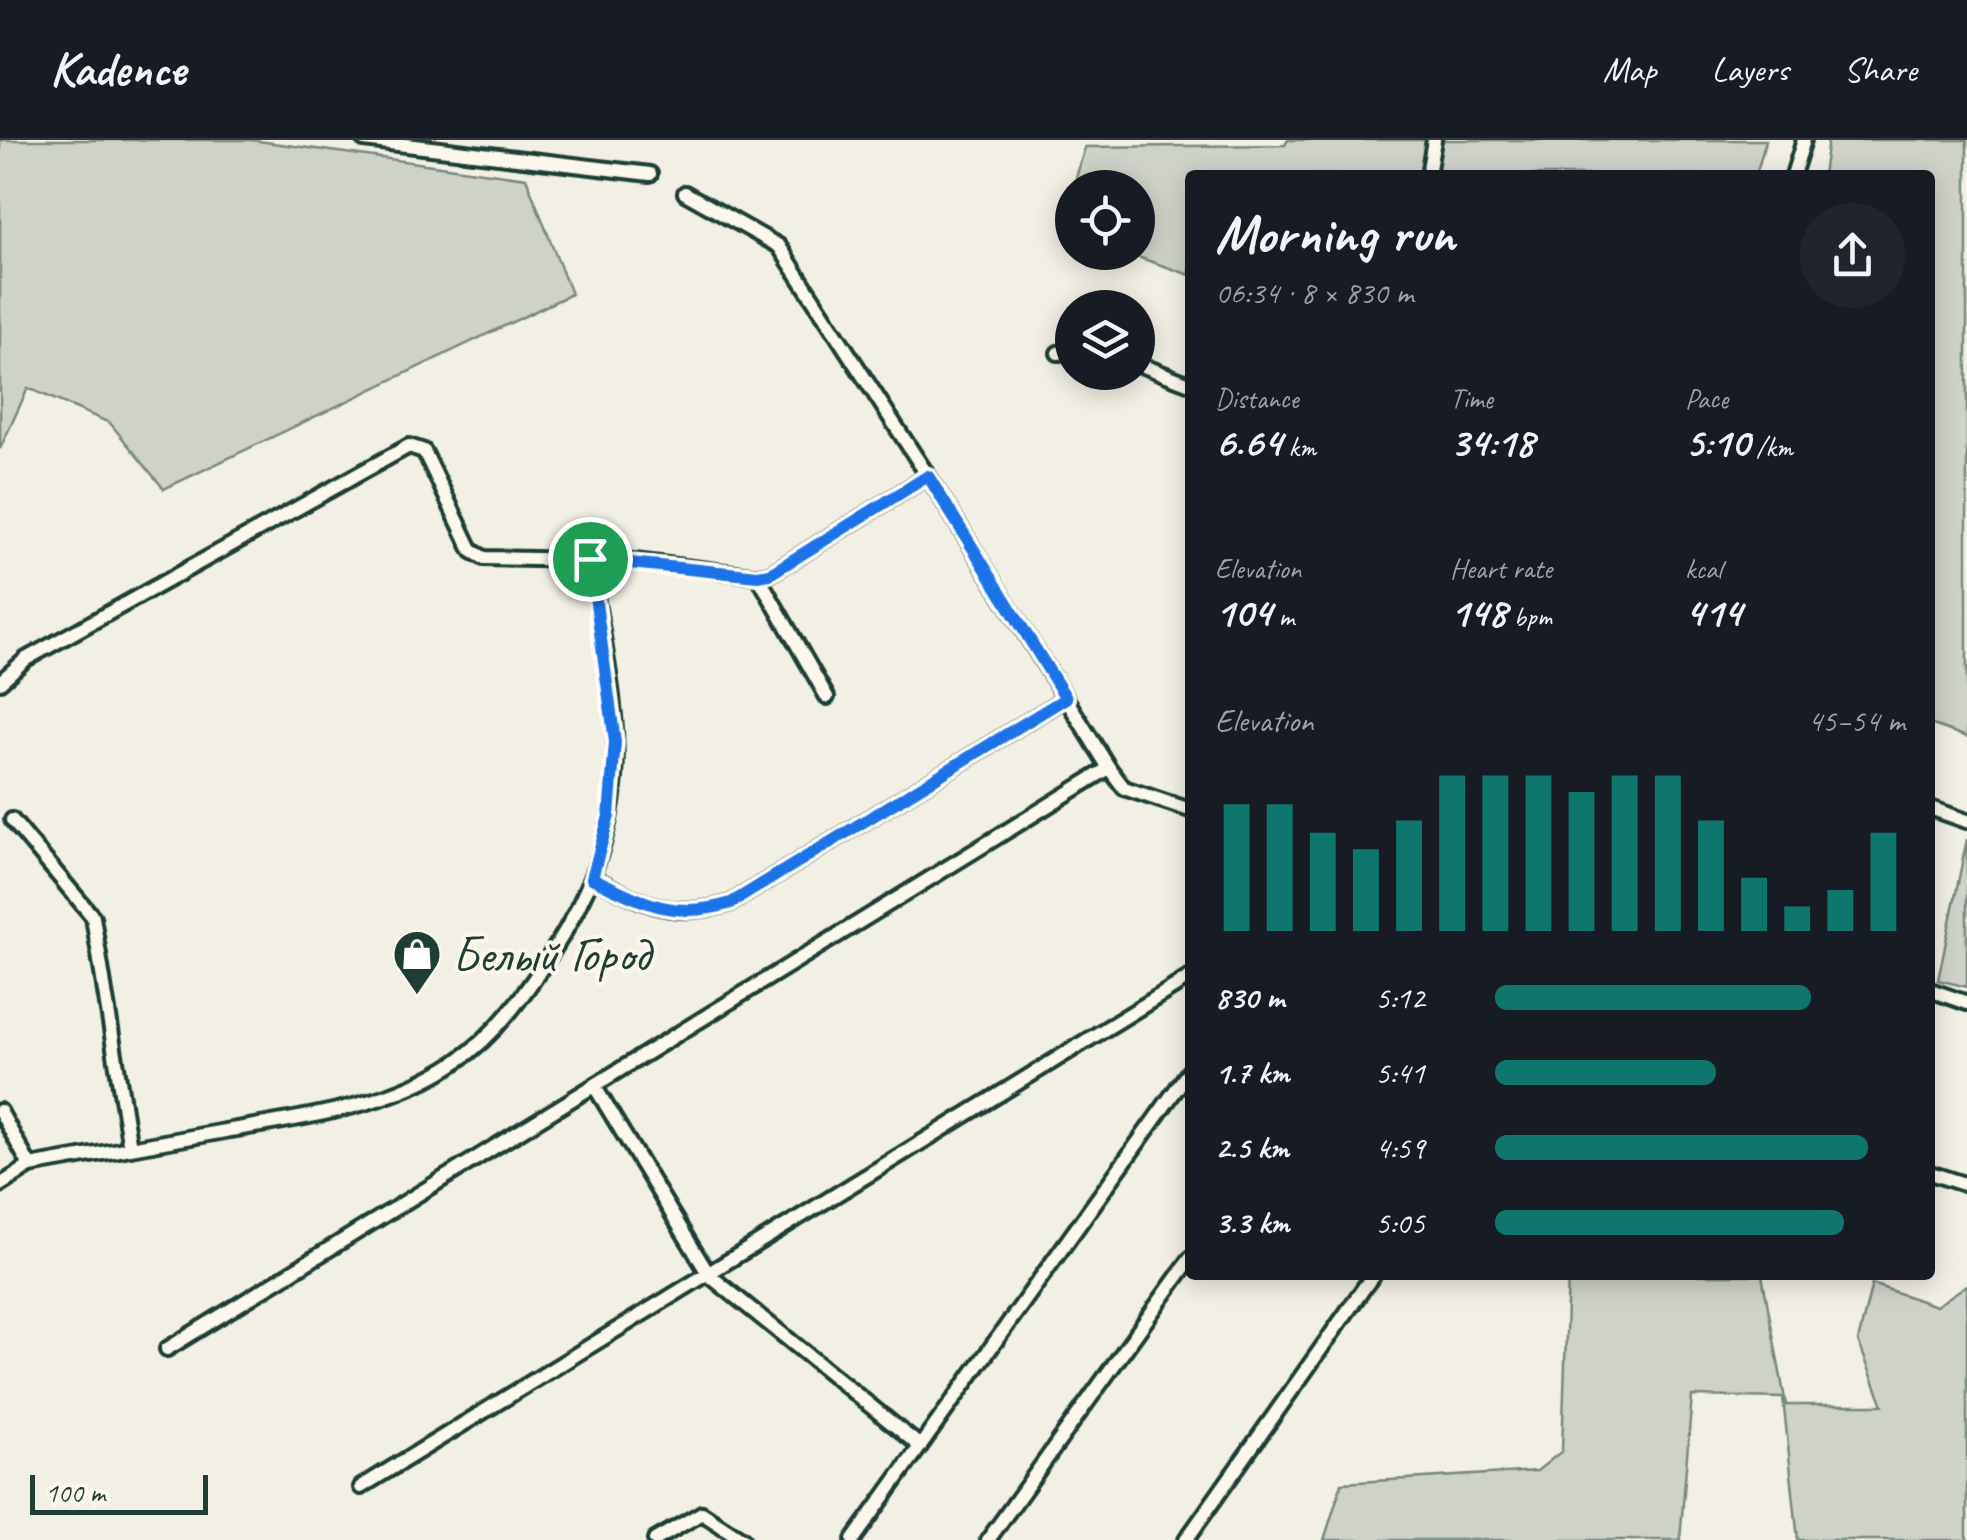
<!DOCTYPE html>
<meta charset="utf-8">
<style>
:root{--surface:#171b24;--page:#20242c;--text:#f1f3f6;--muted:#9ea1a6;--line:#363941;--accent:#0f766e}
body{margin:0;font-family:Caveat,sans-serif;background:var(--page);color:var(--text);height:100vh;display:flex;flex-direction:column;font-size:38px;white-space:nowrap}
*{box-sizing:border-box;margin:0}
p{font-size:32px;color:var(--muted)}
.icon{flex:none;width:55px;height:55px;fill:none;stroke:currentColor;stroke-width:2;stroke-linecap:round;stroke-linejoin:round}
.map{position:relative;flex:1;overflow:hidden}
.panel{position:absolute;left:1185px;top:30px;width:750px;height:1110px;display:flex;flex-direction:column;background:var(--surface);border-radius:10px;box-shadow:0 5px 25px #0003}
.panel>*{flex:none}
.buttons{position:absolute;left:1055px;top:30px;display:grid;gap:20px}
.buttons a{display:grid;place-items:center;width:100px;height:100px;border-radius:50%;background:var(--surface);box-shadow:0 5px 25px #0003;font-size:50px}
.scale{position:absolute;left:30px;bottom:25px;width:178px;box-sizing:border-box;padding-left:10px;border:5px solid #1f3d34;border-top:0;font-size:28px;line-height:35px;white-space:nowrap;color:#1f3d34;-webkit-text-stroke:8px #fbf7ec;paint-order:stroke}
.pin{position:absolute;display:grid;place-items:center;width:85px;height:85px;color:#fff;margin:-42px;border:5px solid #fff;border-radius:50%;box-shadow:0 2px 10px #0007}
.round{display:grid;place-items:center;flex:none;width:105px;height:105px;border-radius:52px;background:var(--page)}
.overview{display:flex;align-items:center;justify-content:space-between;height:170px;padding:0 30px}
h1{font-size:55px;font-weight:700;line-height:75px}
.stats{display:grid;grid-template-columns:repeat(3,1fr);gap:15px;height:170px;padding:10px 30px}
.stats div{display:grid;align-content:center}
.stats b{font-size:42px;font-weight:700}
.stats small{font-size:28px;font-weight:400}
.stats p{font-size:28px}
.chart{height:280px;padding:20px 30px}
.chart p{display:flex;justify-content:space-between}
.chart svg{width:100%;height:180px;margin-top:10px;stroke:var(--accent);stroke-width:6}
ul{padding:0 30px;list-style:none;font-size:32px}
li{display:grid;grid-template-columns:160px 120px 1fr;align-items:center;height:75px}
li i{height:25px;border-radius:12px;background:var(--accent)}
header{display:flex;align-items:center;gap:60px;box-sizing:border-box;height:140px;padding:0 50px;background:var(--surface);border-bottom:2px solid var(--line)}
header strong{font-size:48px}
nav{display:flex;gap:55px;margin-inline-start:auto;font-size:35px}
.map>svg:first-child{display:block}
.green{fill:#cfd2c8;stroke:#77887e;stroke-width:2.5}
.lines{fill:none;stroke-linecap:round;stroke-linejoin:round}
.minor-casing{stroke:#1f3d34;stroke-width:20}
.minor{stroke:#fbf7ec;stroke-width:12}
.route-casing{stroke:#fff;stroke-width:20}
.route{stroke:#1a73e8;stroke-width:12}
.labels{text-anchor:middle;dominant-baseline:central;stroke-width:8;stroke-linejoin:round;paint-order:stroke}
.poi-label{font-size:50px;fill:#1f3d34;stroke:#fbf7ec;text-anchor:start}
</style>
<header>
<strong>Kadence</strong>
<nav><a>Map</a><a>Layers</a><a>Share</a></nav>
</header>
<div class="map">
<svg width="1967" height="1400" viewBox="0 0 1967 1400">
<rect width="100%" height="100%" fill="#f2f0e5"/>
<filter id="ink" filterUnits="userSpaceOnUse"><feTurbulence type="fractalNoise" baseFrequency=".01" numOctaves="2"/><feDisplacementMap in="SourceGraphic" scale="20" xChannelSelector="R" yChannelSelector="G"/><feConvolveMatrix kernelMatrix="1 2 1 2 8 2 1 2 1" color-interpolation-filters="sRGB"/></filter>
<g filter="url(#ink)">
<g class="green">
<polygon points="0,0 251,0 526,38 571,154 164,349 110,283 28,248 0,309"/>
<polygon points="1288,0 1766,0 1756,35 1190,35 1190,135 1126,113 1138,112 1138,48 1073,48 1085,7 1285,5"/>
<polygon points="1828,0 1967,0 1967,597 1930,584 1930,35 1823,35"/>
<polygon points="1967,699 1967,847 1938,840"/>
<polygon points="1568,1135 1762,1135 1786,1265 1883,1265 1858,1201 1872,1144 1936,1166 1967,1145 1967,1400 1798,1400 1783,1258 1692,1256 1680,1400 1324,1400 1342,1343 1537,1331 1562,1311"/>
</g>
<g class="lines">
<g class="minor-casing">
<g id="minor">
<polyline points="364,0 650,34"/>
<polyline points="1428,35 1434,0"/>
<polyline points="1793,35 1804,0"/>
<polyline points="685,53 779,106 928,336 1109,628 1124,648 1190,670"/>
<polyline points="1058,213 1072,211"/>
<polyline points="1138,224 1190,244"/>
<polyline points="758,436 827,557"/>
<polyline points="0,542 26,519 409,306 424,311 472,411 484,418 635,421 758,436 770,434 928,336"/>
<polyline points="1930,668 1967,681"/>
<polyline points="12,680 93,777 130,1008"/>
<path d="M592,737C642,763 674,781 731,763L1066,558"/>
<polyline points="1930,850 1967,863"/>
<polyline points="595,947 709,1135 920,1306"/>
<polyline points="0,971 30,1026"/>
<polyline points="1930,1033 1967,1045"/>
<path d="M0,1045L30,1026C95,1014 160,1003 225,991C301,978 390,967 456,922C497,894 524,855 551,814C586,761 610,702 615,638C620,566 600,490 590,419"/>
<polyline points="167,1209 1109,628"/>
<polyline points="361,1347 1190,837"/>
<polyline points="655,1400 702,1373 743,1400"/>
<polyline points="853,1400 1190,930"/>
<polyline points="988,1400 1190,1119"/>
<polyline points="1186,1400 1373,1135"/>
</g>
</g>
<use href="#minor" class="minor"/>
</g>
</g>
<g class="lines" filter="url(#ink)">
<g class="route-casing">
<path id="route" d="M928,336L1066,558L731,763C674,781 642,762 592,738L609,676L615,602L590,419L758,436L770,434Z"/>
</g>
<use href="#route" class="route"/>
</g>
<defs>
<g id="shop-pin" transform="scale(2.5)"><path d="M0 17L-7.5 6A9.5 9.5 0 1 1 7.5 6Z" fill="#1f3d34" stroke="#fbf7ec"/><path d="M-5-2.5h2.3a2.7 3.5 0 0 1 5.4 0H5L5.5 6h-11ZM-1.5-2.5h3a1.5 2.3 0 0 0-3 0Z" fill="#fff"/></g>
</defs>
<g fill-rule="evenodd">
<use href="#shop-pin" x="417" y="814"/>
</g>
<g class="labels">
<g class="poi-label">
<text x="452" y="814">Белый Город</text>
</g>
</g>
</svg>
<div class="buttons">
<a><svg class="icon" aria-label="locate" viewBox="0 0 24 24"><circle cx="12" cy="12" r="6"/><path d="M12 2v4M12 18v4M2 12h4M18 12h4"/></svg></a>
<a><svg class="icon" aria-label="layers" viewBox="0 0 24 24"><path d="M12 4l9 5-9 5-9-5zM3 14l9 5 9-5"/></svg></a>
</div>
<div class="scale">100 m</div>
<div class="pin" style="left:590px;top:419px;background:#1e9e55"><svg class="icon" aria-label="arrive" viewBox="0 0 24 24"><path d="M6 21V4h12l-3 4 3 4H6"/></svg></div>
<section class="panel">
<div class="overview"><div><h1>Morning run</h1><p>06:34 · 8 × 830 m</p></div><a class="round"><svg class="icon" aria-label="share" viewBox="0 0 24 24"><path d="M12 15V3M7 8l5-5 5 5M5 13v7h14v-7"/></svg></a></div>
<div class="stats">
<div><p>Distance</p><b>6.64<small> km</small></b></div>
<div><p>Time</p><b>34:18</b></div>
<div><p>Pace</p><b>5:10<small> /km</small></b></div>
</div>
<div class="stats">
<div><p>Elevation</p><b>104<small> m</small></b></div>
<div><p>Heart rate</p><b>148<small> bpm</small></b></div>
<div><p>kcal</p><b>414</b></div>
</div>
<div class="chart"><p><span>Elevation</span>45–54 m</p>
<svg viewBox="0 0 160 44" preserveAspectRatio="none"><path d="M5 44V13M15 44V13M25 44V20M35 44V24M45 44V17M55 44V6M65 44V6M75 44V6M85 44V10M95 44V6M105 44V6M115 44V17M125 44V31M135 44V38M145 44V34M155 44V20"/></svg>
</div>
<ul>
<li><b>830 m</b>5:12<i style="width:77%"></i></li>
<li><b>1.7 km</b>5:41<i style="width:54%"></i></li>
<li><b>2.5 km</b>4:59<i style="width:91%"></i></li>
<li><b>3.3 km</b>5:05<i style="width:85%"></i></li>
</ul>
</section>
</div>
